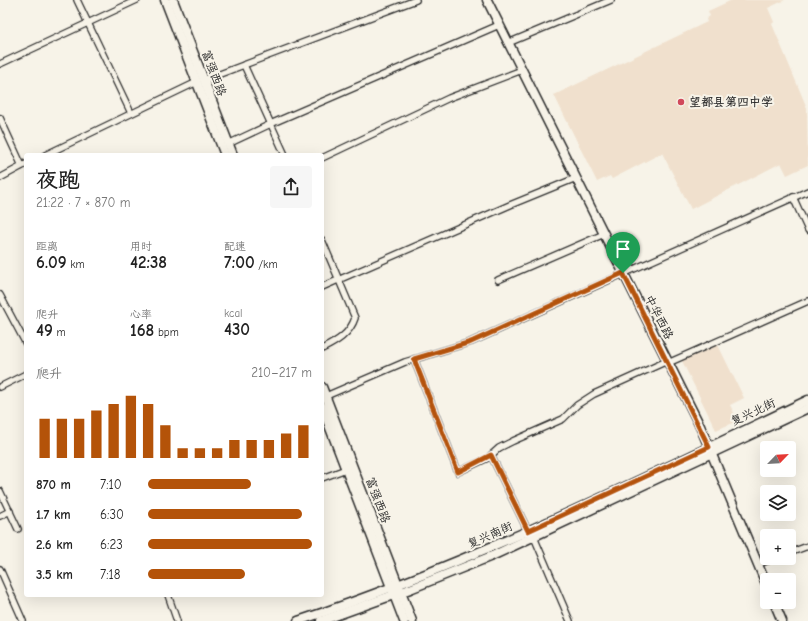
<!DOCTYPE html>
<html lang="zh">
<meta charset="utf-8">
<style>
:root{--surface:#fff;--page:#f6f6f6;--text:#222;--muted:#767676;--accent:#b45309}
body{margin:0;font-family:"Comic Neue","LXGW WenKai TC",sans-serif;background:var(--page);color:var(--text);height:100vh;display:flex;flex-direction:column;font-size:15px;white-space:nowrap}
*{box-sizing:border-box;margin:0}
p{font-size:13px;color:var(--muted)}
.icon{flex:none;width:22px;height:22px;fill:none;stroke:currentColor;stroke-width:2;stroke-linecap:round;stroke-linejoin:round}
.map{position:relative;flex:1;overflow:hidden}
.drawer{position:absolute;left:24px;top:153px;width:300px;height:444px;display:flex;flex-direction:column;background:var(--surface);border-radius:4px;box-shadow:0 4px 16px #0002}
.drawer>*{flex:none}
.needle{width:26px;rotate:65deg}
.tools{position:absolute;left:760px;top:441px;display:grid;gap:8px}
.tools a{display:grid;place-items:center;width:36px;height:36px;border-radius:4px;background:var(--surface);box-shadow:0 4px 16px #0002;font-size:20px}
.pin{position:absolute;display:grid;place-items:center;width:34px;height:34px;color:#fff;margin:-41px -17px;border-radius:50% 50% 50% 0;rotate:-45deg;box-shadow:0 0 4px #0007}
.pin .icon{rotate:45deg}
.round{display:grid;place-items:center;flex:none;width:42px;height:42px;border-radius:4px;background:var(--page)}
.headline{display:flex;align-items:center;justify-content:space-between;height:68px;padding:0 12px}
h1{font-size:22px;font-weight:600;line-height:30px}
.metrics{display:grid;grid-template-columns:repeat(3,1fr);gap:6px;height:68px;padding:4px 12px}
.metrics div{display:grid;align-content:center}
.metrics b{font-size:17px;font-weight:600}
.metrics small{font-size:11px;font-weight:400}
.metrics p{font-size:11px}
.chart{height:112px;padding:8px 12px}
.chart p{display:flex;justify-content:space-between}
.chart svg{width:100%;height:72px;margin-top:4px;stroke:var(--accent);stroke-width:6}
ul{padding:0 12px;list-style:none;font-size:13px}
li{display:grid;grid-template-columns:64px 48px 1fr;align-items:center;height:30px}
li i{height:10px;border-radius:5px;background:var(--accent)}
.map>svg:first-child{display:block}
.built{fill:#f0e0cd}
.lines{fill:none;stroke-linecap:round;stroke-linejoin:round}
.street-casing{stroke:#2b2b2b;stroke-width:8}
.secondary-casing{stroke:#2b2b2b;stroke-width:11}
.street{stroke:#f7f3e8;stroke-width:5.5}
.secondary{stroke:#f7f3e8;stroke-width:8}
.route-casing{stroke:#fff;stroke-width:8}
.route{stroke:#b45309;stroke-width:5}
.poi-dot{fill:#d1495b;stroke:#f7f3e8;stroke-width:1.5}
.labels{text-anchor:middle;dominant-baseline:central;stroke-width:4;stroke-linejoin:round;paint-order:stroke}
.street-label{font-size:12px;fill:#2b2b2b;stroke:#f7f3e8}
.poi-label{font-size:12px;font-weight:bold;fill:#2b2b2b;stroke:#f7f3e8;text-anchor:start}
</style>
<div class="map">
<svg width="808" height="621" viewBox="0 0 808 621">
<rect width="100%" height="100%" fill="#f7f3e8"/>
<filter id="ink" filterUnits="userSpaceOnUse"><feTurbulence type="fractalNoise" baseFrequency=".025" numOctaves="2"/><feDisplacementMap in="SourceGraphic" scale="8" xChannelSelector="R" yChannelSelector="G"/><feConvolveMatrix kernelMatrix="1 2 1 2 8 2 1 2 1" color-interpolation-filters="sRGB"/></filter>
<g filter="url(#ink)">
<g class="built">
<polygon points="732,0 785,0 768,8 774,22 772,24 807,108 808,165 787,175 781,163 691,209 662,153 612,179 610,176 597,182 554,95 707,22 706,19 710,16 708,11"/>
<polygon points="718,345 744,398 730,405 738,421 716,430 682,361"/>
</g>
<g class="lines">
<g class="street-casing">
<g id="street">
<polyline points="77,0 131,113"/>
<polyline points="508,43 611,0"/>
<polyline points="0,64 137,0"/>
<polyline points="244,65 285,155"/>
<polyline points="204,80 416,0"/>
<polyline points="0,118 22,166"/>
<polyline points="228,144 275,122 499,25"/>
<polyline points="45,155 197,82"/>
<polyline points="322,158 449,98 522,70"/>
<polyline points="0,178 26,164"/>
<polyline points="793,197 808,230"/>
<path d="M322,240L355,318C350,334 336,342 322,349"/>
<polyline points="498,280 604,234"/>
<polyline points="322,287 510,205 576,178"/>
<polyline points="0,295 26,344"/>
<polyline points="414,359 458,472 488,458 499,448 513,441 563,419 577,405 594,394 667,361"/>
<polyline points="668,363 808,301"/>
<polyline points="0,387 26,374"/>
<polyline points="326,396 405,362 471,342 808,191"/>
<polyline points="491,455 528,531"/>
<polyline points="322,478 346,469"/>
<polyline points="0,491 18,529"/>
<polyline points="0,516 10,511"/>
<polyline points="534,537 570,621"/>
<polyline points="789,553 808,546"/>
<polyline points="758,564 776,558"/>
<polyline points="0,569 23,621"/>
<polyline points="168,595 177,621"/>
</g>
</g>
<g class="secondary-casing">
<g id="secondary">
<polyline points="165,0 225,155"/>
<polyline points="173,0 233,155"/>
<polyline points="487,0 700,426 767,586"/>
<polyline points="322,387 412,621"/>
<polyline points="322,407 404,621"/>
<polyline points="774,602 782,621"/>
<path d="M298,621C474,562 640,480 808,400"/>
<polyline points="321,621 410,589 492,556 808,408"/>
</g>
</g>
<use href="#street" class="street"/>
<use href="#secondary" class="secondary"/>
</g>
</g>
<g class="lines" filter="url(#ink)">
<g class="route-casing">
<polygon id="route" points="623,273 709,447 528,531 491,455 458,472 414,359 471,342"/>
</g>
<use href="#route" class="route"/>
</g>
<circle class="poi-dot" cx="681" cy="102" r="4"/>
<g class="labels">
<g class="street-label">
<text transform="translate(214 73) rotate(69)">富强西路</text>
<text transform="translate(659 317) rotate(63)">中华西路</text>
<text transform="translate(753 412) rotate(-25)">复兴北街</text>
<text transform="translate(378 500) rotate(69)">富强西路</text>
<text transform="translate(490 535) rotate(-24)">复兴南街</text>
</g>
<g class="poi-label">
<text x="689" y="102">望都县第四中学</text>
</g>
</g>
</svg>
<div class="tools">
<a><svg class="needle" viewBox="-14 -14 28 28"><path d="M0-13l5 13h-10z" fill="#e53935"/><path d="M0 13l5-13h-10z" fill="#767676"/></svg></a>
<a><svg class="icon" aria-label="layers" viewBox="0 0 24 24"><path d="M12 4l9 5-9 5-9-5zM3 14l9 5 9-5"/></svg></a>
<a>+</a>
<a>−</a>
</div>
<div class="pin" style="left:623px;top:273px;background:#1e9e55"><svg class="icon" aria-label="arrive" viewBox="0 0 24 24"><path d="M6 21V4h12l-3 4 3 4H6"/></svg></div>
<section class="drawer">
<div class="headline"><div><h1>夜跑</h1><p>21:22 · 7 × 870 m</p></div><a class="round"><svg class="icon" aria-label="share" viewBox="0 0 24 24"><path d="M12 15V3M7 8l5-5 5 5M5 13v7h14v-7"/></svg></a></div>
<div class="metrics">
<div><p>距离</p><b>6.09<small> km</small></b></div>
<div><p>用时</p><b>42:38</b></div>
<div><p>配速</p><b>7:00<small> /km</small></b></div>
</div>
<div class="metrics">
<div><p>爬升</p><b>49<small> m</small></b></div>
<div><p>心率</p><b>168<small> bpm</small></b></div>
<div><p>kcal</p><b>430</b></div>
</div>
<div class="chart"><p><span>爬升</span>210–217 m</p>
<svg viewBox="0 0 160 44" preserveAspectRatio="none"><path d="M5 44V20M15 44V20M25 44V20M35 44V15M45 44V11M55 44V6M65 44V11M75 44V24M85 44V38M95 44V38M105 44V38M115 44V33M125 44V33M135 44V33M145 44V29M155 44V24"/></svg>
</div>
<ul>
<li><b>870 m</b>7:10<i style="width:63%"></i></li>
<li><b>1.7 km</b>6:30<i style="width:94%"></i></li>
<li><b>2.6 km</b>6:23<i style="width:100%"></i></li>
<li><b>3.5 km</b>7:18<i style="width:59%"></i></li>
</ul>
</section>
</div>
